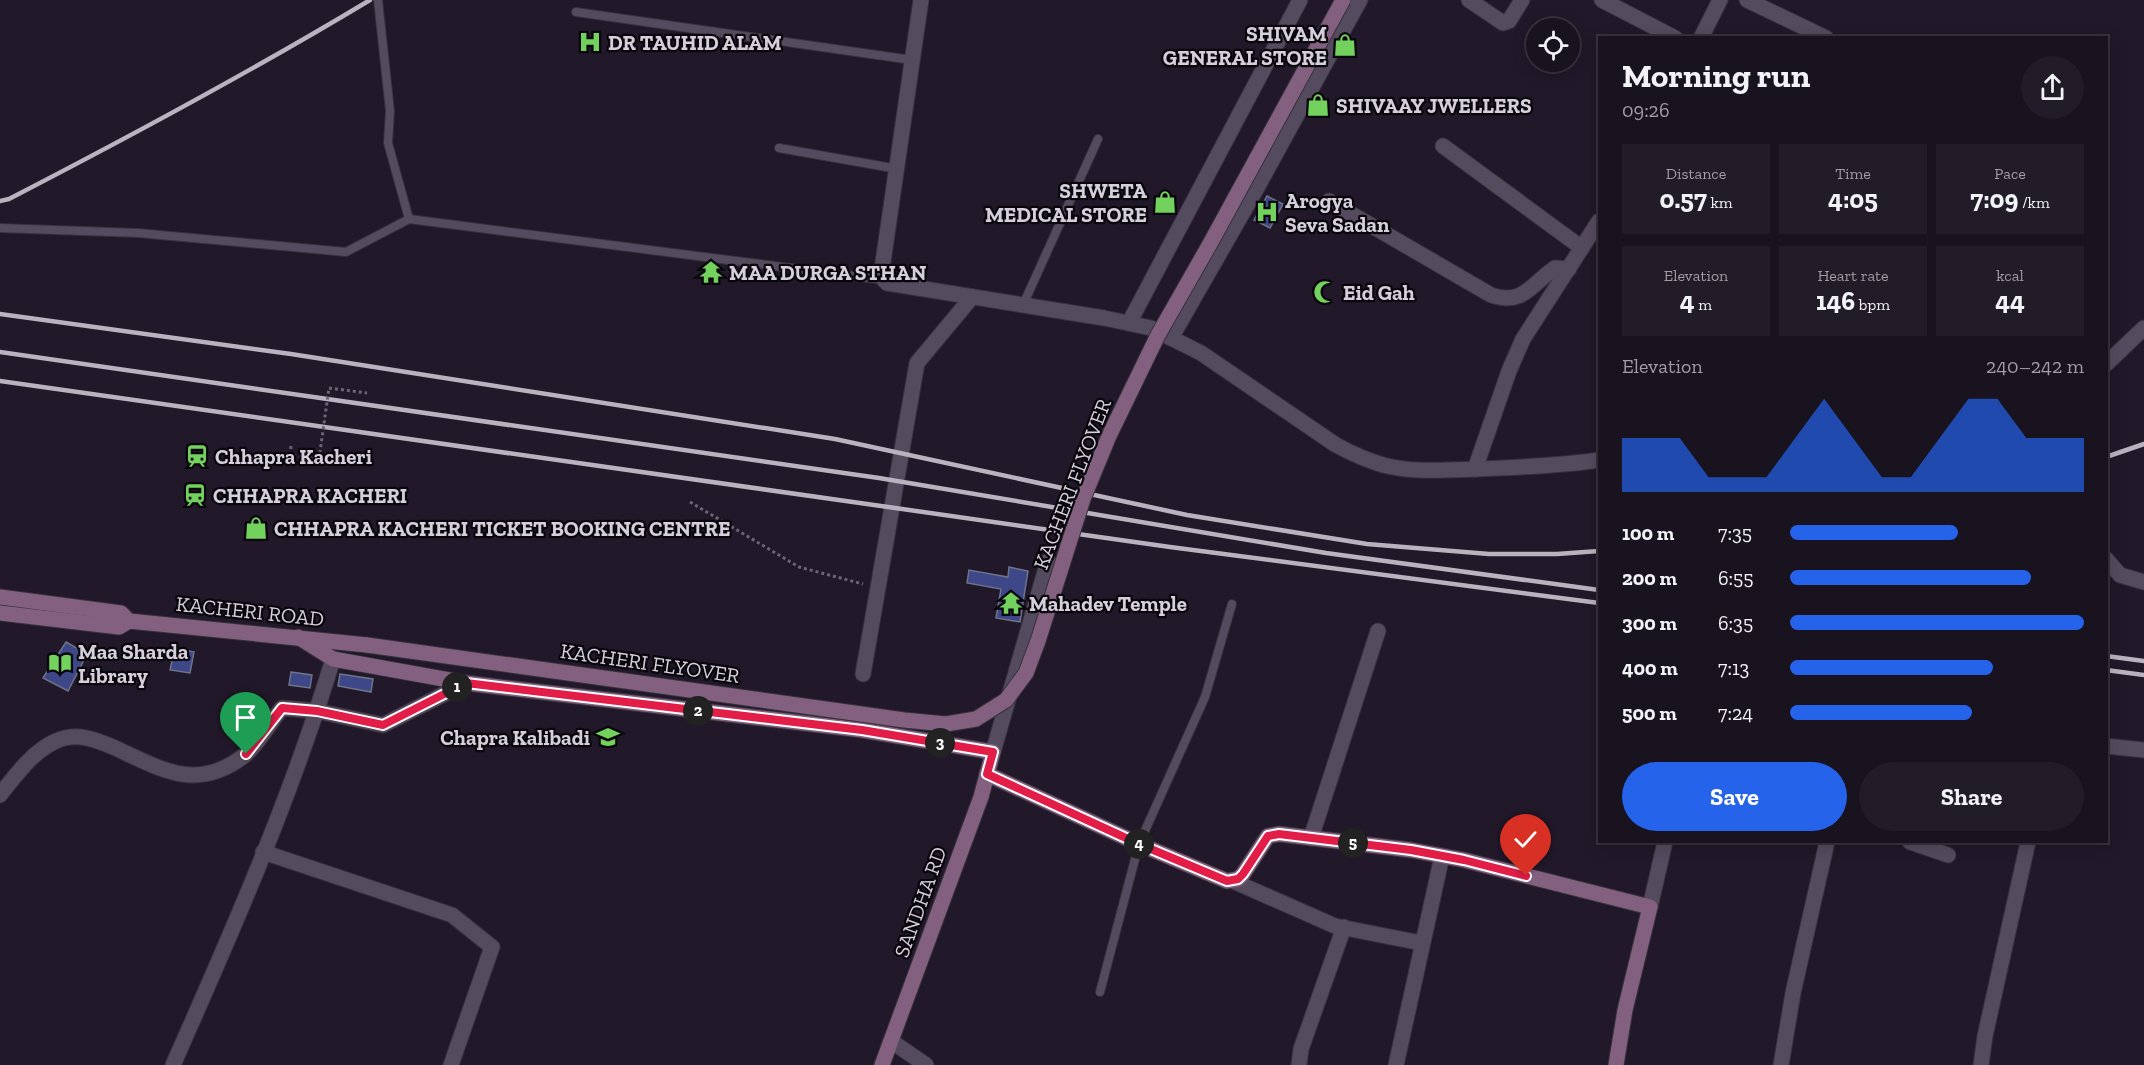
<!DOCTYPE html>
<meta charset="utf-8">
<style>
:root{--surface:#19121f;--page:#221b28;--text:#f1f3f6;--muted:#9f9ea4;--line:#37323d;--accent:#2563eb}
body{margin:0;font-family:"Zilla Slab",serif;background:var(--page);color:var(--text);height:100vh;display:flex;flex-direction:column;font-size:22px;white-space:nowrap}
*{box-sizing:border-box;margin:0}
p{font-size:20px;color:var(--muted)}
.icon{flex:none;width:33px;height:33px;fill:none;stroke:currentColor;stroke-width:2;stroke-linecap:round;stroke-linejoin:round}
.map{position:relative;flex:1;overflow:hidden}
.drawer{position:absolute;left:1598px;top:36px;width:510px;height:807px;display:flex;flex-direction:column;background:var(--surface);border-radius:0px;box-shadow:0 3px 15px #0003,0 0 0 2px var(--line)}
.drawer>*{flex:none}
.buttons{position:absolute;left:1526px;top:18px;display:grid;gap:12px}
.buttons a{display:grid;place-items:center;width:54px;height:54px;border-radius:50%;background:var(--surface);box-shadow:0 3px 15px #0003,0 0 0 2px var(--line);font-size:30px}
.pin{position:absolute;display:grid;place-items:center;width:51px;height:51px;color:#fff;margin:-62px -26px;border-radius:50% 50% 50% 0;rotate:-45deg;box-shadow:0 0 6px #0007}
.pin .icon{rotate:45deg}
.km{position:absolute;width:30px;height:30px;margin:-15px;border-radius:50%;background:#222;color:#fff;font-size:16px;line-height:30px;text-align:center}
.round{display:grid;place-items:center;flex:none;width:63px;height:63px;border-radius:32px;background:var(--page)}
.summary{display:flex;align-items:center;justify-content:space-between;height:102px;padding:0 24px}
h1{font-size:33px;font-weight:800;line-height:45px}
.figures{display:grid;grid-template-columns:repeat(3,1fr);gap:9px;height:102px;padding:6px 24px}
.figures div{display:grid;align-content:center;border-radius:0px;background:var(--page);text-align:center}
.figures b{font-size:26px;font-weight:800}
.figures small{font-size:16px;font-weight:400}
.figures p{font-size:16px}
.chart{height:168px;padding:12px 24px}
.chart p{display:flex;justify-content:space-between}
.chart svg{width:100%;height:108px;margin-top:6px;fill:var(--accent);opacity:.7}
.cta{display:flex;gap:12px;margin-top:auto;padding:12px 24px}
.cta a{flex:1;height:69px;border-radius:36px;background:var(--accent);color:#fff;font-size:24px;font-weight:800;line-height:69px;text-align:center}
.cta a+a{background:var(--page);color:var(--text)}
ul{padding:0 24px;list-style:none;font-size:20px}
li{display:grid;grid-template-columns:96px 72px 1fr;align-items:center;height:45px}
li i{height:15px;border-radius:8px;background:var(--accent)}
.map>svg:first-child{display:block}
.building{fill:#3e4889;stroke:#6e7388;stroke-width:1.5}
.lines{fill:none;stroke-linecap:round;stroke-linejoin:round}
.lane-casing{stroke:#37313d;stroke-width:10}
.street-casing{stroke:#37313d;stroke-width:17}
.secondary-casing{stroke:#37313d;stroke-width:17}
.path{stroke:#6c6573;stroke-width:3;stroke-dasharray:3 3;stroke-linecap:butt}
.lane{stroke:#554b5e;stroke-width:8}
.street{stroke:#554b5e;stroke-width:15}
.secondary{stroke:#83607f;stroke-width:15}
.rail{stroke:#b9b3bf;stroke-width:4.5}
.secondary-bridge-casing{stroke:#37313d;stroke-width:17;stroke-linecap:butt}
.path-bridge{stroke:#6c6573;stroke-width:3;stroke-dasharray:3 3;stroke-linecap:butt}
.secondary-bridge{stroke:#83607f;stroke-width:15}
.route-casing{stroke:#fff;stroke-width:12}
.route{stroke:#e11d48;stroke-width:8}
.labels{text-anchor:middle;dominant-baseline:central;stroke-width:4.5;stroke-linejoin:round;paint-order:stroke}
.poi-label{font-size:21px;font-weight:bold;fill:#d5cfdb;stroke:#09060c;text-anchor:start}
.street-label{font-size:21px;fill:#d5cfdb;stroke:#09060c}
</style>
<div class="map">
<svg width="2144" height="1065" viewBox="0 0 2144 1065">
<rect width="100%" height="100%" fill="#211829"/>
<g class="building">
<polygon points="1267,196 1283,204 1270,228 1254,220"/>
<polygon points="1009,567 1028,571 1020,622 996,618 1001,589 967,583 969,570 1008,577"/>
<polygon points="66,642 87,654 68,691 43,678"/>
<polygon points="175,648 194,652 190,673 170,670"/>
<polygon points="291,672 312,675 310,688 289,685"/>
<polygon points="340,674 373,679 371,692 338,686"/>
</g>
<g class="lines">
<g class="lane-casing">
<g id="lane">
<polyline points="378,0 390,111 388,143 409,219"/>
<polyline points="576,12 912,60"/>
<polyline points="779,148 898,169"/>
<polyline points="0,228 138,233 346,252 409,219 884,280"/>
<polyline points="1023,305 1098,139"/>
<polyline points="1100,992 1139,844 1205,697 1232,604"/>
</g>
</g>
<g class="street-casing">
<g id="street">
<path d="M921,0L882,269L884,280L887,283L1104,318L1151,328L1201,353L1336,445C1351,453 1366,460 1383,465C1414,473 1447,470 1479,469C1520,467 1559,466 1599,460"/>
<polyline points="1469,0 1503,23 1509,21 1522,0"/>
<polyline points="1602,0 1675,38"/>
<polyline points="1747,0 1826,38"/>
<polyline points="1701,38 1720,0"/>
<polyline points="1443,146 1582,248"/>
<path d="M1329,201L1491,295C1524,306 1531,284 1555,268L1569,269"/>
<polyline points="1129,323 1300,0"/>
<polyline points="1171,338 1258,186 1360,0"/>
<polyline points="2106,364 2144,328"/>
<polyline points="1475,469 1509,371 1523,339 1599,221"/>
<polyline points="2106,559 2120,575 2144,582"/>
<polyline points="863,674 917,363 972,297"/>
<polyline points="2106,746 2144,750"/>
<polyline points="993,752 1048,561"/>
<path d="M0,795C15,776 33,751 56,741C76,732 94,739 113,747C161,769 197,793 245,755C258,744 271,721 282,708L317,711L383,725L466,683"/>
<polyline points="1311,838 1378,631"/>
<polyline points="1910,842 1948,855"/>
<polyline points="263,852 452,915 492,947 451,1065"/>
<polyline points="1233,881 1335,926 1421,943"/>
<polyline points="1650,907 1665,842"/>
<polyline points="891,1041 926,1065"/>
<path d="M173,1065C232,932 291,798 333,659"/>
<polyline points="1299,1065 1301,1049 1344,927"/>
<polyline points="1396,1065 1442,856"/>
<polyline points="1781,1065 1793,993 1827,842"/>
<polyline points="1981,1065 1985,1036 2028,842"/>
</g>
</g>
<g class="secondary-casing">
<g id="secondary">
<polyline points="0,597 121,613 129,621"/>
<polyline points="0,613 119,627 129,621 367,645"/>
<polyline points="298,637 333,659 466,683 862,730 993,752 981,797 882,1065"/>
<polyline points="987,774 1139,844 1227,881 1238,879 1243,874 1268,836 1279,834 1411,850 1464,860 1650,907 1625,1010 1616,1065"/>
</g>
</g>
<g class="path">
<polyline points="329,388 367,393"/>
<polyline points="291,446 290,455 319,459"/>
<polyline points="690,502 799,567 863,584"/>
</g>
<use href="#lane" class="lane"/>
<use href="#street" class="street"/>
<use href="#secondary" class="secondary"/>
<g class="rail">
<path d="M0,201L9,199C131,136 252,71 370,0"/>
<polyline points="0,314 291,354 835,439 1187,515 1367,544 1489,554 1557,554 1599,551"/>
<polyline points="0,352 879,478 1326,553 1599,590"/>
<polyline points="0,381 1170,547 1599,603"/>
<polyline points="2106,457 2144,444"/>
<polyline points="2106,656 2144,661"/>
<polyline points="2106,670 2144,675"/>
</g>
<g class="secondary-bridge-casing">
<polyline id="secondary-bridge" points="367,645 904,720 946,724 976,719 1006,700 1026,673 1038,641 1083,499 1109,436 1158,335 1211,242 1343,0"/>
</g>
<polyline class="path-bridge" points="319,459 329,388"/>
<use href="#secondary-bridge" class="secondary-bridge"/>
</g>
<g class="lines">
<g class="route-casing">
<polyline id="route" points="246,754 282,708 317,711 383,725 466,683 862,730 993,752 987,774 1139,844 1227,881 1238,879 1243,874 1268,836 1279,834 1411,850 1464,860 1526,876"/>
</g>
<use href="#route" class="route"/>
</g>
<defs>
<g id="hospital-bare" transform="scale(1.8)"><path d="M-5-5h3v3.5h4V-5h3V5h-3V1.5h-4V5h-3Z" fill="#72d25d" stroke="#09060c" stroke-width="2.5" paint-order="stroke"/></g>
<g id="shop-bare" transform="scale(1.8)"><path d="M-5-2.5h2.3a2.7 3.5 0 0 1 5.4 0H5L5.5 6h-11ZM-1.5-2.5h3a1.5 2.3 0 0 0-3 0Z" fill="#72d25d" stroke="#09060c" stroke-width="2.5" paint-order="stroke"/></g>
<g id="temple-bare" transform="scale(1.8)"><path d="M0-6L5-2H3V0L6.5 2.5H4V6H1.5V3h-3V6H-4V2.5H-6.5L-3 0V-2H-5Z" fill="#72d25d" stroke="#09060c" stroke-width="2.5" paint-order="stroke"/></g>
<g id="mosque-bare" transform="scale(1.8)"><path d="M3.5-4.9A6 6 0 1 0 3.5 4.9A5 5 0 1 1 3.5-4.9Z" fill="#72d25d" stroke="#09060c" stroke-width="2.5" paint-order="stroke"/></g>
<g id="station-bare" transform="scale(1.8)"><path d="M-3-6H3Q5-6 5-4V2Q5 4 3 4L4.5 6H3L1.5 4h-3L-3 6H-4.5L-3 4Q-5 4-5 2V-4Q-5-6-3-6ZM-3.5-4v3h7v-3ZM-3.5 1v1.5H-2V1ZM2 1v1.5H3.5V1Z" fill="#72d25d" stroke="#09060c" stroke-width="2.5" paint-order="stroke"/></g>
<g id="library-bare" transform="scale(1.8)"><path d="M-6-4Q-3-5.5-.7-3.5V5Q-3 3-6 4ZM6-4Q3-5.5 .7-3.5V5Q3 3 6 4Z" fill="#72d25d" stroke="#09060c" stroke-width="2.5" paint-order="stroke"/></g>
<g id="school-bare" transform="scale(1.8)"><path d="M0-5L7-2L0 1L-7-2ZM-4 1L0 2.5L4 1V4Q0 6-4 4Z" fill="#72d25d" stroke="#09060c" stroke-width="2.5" paint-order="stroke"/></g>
</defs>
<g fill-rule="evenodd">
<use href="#hospital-bare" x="590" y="42"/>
<use href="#shop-bare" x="1345" y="45"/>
<use href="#shop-bare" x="1318" y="105"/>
<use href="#shop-bare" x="1165" y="202"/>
<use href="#hospital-bare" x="1267" y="212"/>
<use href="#temple-bare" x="711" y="272"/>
<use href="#mosque-bare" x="1325" y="292"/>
<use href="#station-bare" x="197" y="456"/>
<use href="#station-bare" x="195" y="495"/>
<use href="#shop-bare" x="256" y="528"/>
<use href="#temple-bare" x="1011" y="603"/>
<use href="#library-bare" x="60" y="663"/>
<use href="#school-bare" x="608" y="737"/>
</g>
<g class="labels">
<g class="poi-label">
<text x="1327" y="33" text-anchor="end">SHIVAM<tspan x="1327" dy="24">GENERAL STORE</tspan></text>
<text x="608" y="42">DR TAUHID ALAM</text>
<text x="1336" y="105">SHIVAAY JWELLERS</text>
<text x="1147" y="190" text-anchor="end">SHWETA<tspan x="1147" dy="24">MEDICAL STORE</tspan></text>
<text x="1285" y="200">Arogya<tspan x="1285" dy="24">Seva Sadan</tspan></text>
<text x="729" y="272">MAA DURGA STHAN</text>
<text x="1343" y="292">Eid Gah</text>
<text x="215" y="456">Chhapra Kacheri</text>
<text x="213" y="495">CHHAPRA KACHERI</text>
<text x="274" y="528">CHHAPRA KACHERI TICKET BOOKING CENTRE</text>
<text x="1029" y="603">Mahadev Temple</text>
<text x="78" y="651">Maa Sharda<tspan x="78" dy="24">Library</tspan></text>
<text x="590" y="737" text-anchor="end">Chapra Kalibadi</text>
</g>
<g class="street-label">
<text transform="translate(1072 484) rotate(-69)">KACHERI FLYOVER</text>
<text transform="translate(250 611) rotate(6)">KACHERI ROAD</text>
<text transform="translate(650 663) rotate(8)">KACHERI FLYOVER</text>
<text transform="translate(920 902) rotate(-70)">SANDHA RD</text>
</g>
</g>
</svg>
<div class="buttons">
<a><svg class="icon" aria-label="locate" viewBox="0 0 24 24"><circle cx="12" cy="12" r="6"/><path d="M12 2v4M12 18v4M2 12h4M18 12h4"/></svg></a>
</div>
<div class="pin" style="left:246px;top:754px;background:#1e9e55"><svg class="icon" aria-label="arrive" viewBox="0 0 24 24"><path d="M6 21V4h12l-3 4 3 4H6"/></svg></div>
<div class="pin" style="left:1526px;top:876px;background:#d93025"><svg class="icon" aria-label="check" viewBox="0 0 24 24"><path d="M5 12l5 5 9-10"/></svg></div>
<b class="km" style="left:457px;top:687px">1</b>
<b class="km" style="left:698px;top:711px">2</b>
<b class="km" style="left:940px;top:743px">3</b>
<b class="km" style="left:1139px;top:844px">4</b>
<b class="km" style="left:1353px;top:843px">5</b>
<section class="drawer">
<div class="summary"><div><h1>Morning run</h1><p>09:26</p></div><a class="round"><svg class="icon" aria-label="share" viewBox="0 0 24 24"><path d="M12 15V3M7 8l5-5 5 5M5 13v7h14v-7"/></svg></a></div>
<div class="figures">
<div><p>Distance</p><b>0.57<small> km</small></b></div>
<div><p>Time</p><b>4:05</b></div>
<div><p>Pace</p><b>7:09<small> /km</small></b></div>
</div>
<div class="figures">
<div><p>Elevation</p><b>4<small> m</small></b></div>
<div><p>Heart rate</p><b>146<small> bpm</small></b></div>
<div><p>kcal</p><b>44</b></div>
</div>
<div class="chart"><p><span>Elevation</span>240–242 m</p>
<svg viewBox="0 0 160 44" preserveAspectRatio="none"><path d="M0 44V22L10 22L20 22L30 38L40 38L50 38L60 22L70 6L80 22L90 38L100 38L110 22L120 6L130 6L140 22L150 22L160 22V44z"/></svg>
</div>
<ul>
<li><b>100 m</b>7:35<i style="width:57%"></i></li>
<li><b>200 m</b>6:55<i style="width:82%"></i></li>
<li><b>300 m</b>6:35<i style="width:100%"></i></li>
<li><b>400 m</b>7:13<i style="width:69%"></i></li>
<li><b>500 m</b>7:24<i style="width:62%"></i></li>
</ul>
<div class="cta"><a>Save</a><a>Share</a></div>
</section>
</div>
